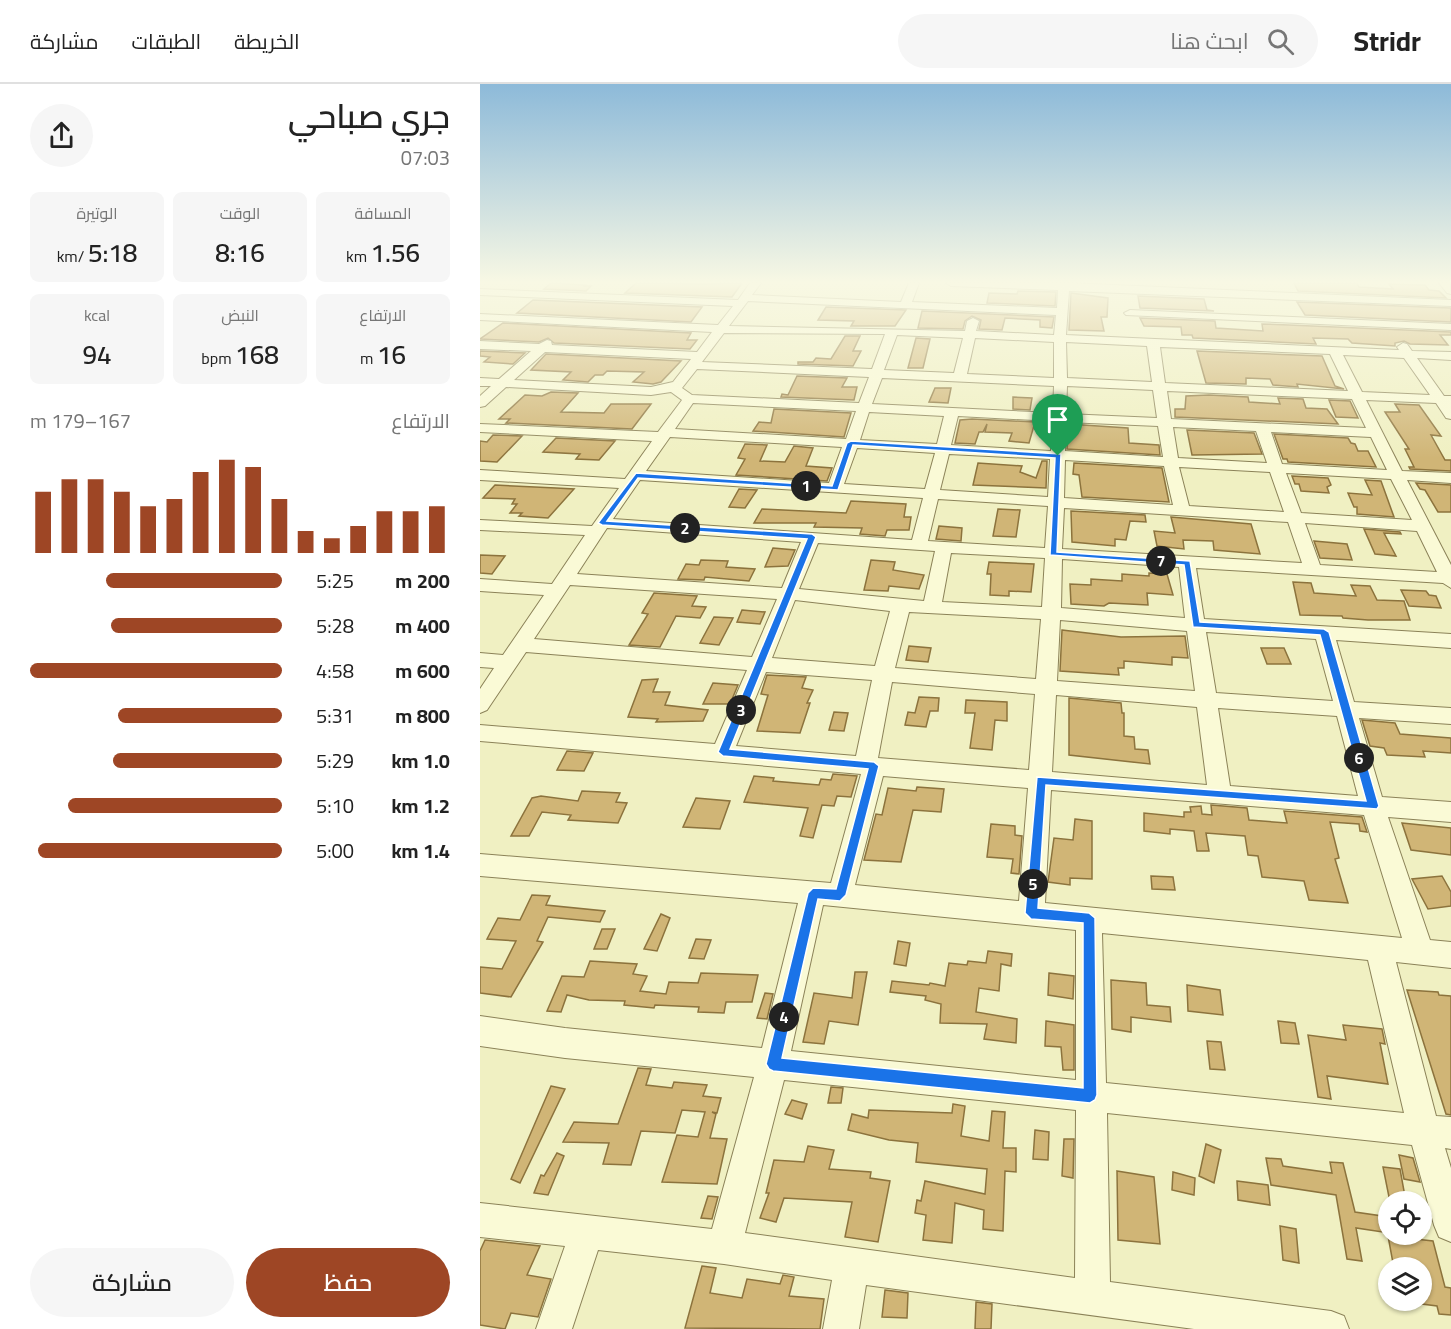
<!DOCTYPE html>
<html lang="ar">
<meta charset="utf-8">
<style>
:root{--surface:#fff;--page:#f6f6f6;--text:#222;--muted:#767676;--line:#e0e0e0;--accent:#9e4625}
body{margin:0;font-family:Georgia,Cairo,serif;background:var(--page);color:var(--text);direction:rtl;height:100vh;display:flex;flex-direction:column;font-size:22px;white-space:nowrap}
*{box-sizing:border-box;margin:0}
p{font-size:20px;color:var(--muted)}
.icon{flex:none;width:33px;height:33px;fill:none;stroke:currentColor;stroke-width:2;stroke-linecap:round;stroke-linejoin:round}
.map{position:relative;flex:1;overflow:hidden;direction:ltr}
.details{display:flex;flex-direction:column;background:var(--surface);width:480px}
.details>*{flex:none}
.fabs{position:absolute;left:898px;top:1107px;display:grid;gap:12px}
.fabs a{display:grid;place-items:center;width:54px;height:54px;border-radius:50%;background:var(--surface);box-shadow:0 2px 4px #0004;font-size:30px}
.pin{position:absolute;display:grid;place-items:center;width:51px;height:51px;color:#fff;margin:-62px -26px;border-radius:50% 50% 50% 0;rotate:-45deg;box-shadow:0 0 6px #0007}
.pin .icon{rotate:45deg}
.km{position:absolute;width:30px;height:30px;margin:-15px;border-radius:50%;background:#222;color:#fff;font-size:16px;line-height:30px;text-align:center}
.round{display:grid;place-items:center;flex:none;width:63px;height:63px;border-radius:32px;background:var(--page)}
.summary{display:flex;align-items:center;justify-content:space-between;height:102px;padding:0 30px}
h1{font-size:33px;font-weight:600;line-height:45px}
.metrics{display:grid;grid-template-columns:repeat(3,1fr);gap:9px;height:102px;padding:6px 30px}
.metrics div{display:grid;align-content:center;border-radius:9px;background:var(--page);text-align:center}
.metrics b{font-size:26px;font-weight:600}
.metrics small{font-size:16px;font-weight:400}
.metrics p{font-size:16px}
.chart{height:168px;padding:12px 30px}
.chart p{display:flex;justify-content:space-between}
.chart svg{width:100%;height:108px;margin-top:6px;stroke:var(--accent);stroke-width:6}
.cta{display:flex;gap:12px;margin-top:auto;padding:12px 30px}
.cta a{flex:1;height:69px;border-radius:36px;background:var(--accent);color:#fff;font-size:24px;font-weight:600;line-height:69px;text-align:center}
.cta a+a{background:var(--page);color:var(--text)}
ul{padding:0 30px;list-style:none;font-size:20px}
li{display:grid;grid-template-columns:96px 72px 1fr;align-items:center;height:45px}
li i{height:15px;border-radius:8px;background:var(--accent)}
header{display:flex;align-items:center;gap:36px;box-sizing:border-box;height:84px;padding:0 30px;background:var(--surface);border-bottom:2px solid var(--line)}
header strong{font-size:28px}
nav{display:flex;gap:33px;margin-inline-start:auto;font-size:21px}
.search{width:420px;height:54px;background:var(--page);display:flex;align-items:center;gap:15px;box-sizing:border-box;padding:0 21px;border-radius:33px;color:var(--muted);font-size:22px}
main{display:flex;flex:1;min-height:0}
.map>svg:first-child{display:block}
.building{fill:#d0b576;stroke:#8c733d;stroke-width:1.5}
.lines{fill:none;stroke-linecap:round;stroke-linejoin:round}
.minor-casing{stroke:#8b8258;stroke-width:2}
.minor{fill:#fafad6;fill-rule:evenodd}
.route{fill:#1a73e8;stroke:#fff;stroke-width:1.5;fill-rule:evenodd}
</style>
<header>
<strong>Stridr</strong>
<div class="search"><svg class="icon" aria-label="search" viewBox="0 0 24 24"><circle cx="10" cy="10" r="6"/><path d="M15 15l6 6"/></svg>ابحث هنا</div>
<nav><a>الخريطة</a><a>الطبقات</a><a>مشاركة</a></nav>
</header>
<main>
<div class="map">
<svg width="971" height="1245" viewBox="0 0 971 1245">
<rect width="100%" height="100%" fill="#f0f0c2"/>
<g class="building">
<polygon points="71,199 105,201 103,202 111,202 106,207 64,205"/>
<polygon points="156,199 226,200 262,199 252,213 145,209"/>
<polygon points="814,199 877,199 879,203 913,205 909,200 945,201 949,206 959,207 966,214 818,207"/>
<polygon points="538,207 576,208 575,222 507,219 509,209 537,210"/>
<polygon points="591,209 628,214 627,233 621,233 624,247 589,246"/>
<polygon points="658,212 724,215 727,226 734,227 660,224"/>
<polygon points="53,216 222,223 211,238 37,229"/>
<polygon points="817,218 971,224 971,238 825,231"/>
<polygon points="346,223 426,226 415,242 371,242 374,237 338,236"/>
<polygon points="442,227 574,233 572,244 560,243 560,236 525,234 522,246 499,245 501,236 492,232 485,237 483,245 438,244"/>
<polygon points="660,234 735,237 736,244 783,247 782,240 809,241 971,248 971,251 960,251 968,261 930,260 924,257 915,259 915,262 872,259 868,255 833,254 836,260 713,254 712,251 702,251 701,243 664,242"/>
<polygon points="23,239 211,249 207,256 217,256 210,265 74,259 68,254 59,258 0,255"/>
<polygon points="365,252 380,252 373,267 381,267 373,282 318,280 318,278 333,278 336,274 351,275"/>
<polygon points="436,254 450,255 443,284 428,284"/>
<polygon points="0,267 45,269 33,280 4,278 10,273 0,272"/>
<polygon points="717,267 842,272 855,302 864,305 817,300 818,303 793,301 790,295 766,294 766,300 726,299"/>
<polygon points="66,270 201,277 181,298 173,300 153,298 164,288 127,287 123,291 115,291 108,298 83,296 91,288 51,286"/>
<polygon points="317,292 367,294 362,303 377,303 374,316 301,313 302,310 308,311"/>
<polygon points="455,304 471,304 468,319 449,318"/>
<polygon points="71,308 98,309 81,328 124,329 131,320 171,320 152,345 26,339 30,335 19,335 45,311 62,312"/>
<polygon points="729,311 768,313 769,318 800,320 798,314 823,315 826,324 847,325 858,340 695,333 695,325 705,325 706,312"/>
<polygon points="533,313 552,314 550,326 533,325"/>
<polygon points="849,316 870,317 878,334 856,333"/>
<polygon points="915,320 939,321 961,352 951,351 965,376 971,376 971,387 930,385 929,383 934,383 925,365 929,365 905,328 920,328"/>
<polygon points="294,325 371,329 364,353 273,347 279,338 291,339"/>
<polygon points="492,335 555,338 549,359 529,357 532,349 505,348 507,340 503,348 499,348 495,360 475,359 480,336"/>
<polygon points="588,340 648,344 649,359 679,361 680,371 587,365"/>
<polygon points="707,346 774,349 782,370 712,371"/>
<polygon points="794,350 868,354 871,359 875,360 878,367 888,367 896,383 808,378 807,375 803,375"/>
<polygon points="13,351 42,352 17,378 0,377 0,357 7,358"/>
<polygon points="76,354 135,357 119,376 96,375 100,370 63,368"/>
<polygon points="265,360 287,361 280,377 305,378 314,362 333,364 326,382 352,384 347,397 256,391 265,375 258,374"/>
<polygon points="562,377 567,377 566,404 493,401 498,379 542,382 540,388 556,394"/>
<polygon points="594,379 682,384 689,418 602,413 599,391 593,390"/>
<polygon points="812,392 848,394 851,401 847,403 849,409 821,407 819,400 815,400"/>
<polygon points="885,396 901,397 914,433 877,430 877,423 874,423 868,409 892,411"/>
<polygon points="936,399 971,401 971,428 958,428 945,406 940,405"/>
<polygon points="15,401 76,404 94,405 68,434 39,432 42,429 30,429 37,420 32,420 35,415 3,414"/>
<polygon points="259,405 277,406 265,424 249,423"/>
<polygon points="371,417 426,420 424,433 431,433 429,446 407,446 405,452 380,450 382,444 334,443 336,439 274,439 282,425 366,429"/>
<polygon points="518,425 540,426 536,453 513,452"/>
<polygon points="591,427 665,431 666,438 650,437 646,456 635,455 635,462 592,458"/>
<polygon points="691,433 771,440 780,470 734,466 733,457 703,456 704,465 677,462 674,447 695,449"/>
<polygon points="459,442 482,444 481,457 456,455"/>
<polygon points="884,445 920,448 921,450 904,449 916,472 895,470"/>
<polygon points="834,457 867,460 872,476 840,474"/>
<polygon points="293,464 315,466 308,482 285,483"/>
<polygon points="0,471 25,472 12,490 0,489"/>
<polygon points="221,476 248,477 246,483 275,485 269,497 225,493 224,496 198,495 206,480 219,481"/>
<polygon points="391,476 415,478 413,486 444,491 439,505 409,502 408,507 384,506"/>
<polygon points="509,478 554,480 551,508 529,507 529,512 510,511 511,490 507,490"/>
<polygon points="669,489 687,490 693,511 667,509 668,521 629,519 624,522 591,520 590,500 611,501 611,495 642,497 642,490 669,492"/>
<polygon points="813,498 831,499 834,509 876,512 871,501 890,502 897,516 924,517 930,536 888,536 863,534 862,532 820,531"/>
<polygon points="921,506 946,507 949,511 956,512 961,524 929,522"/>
<polygon points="174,509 217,512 212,522 226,523 220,534 196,532 180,563 149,561 168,530 162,529"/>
<polygon points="262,526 285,528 280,540 257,538"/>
<polygon points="234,533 253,534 239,561 220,559"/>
<polygon points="582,546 641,553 705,552 708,574 692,573 692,581 644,577 644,584 638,584 639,591 580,587"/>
<polygon points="429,562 451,564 448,578 426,576"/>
<polygon points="781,564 804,564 811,580 787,580"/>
<polygon points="287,591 326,593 322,604 333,606 327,619 330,619 320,649 277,647 288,611 281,610"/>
<polygon points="178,595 173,608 190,608 185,621 228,626 223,637 176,638 178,635 148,633 162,596"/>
<polygon points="233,599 258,601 250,620 223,620"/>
<polygon points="439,613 459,614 458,627 450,627 446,643 425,641 428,628 435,629"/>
<polygon points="589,614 641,619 642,629 644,629 644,652 654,653 655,665 668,666 670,680 589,671"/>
<polygon points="486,616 527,618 527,637 515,636 512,666 490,664 495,629 485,629"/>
<polygon points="354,628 368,629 364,647 349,646"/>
<polygon points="882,636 915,639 920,650 971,654 971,669 943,667 945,673 907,671 904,664 890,662"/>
<polygon points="87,667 113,669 104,687 77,686"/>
<polygon points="353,690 377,692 371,713 357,712 354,722 342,721 333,754 320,752 328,724 264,718 274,692 294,694 293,697 339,701 341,695 351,696"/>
<polygon points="437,703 464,705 461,728 433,726 421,778 384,776 396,730 402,731 408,704 436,707"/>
<polygon points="102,707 140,709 136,718 147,719 138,739 88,736 91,731 62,728 49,752 31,752 52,714 61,712 98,717"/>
<polygon points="216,714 250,717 240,745 203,743"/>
<polygon points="731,721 767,724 769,736 807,739 804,727 882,733 887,748 880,747 879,740 850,738 859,774 855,775 868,819 829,816 824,797 782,793 778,772 768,771 765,752 726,749 729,767 717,767 714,747 690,745 690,750 664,747 664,729 704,733 704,728 711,728 710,723 721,722 722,730 732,731"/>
<polygon points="595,735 612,737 612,795 590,794 590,801 568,798 574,754 593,756"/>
<polygon points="922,739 971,744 971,771 931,766"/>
<polygon points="511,740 535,742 535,751 542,752 539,790 531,789 533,775 507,773"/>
<polygon points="671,792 693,793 695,806 672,805"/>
<polygon points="962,792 971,808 971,822 948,825 932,795"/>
<polygon points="52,811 70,812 66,821 125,827 120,838 68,833 57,857 63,858 31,913 0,909 0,883 22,885 36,857 7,855 18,834 40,836"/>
<polygon points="181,830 190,834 177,867 164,865"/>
<polygon points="122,845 135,845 127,865 114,865"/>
<polygon points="216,855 231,856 224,875 209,874"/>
<polygon points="418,857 430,859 426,882 414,880"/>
<polygon points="508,867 532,870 531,882 521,880 519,907 499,904 496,928 537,935 536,959 504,955 507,940 460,939 461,920 445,916 446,912 410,908 412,897 449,901 450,899 465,902 469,879 487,881 488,877 506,879"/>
<polygon points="110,877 157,880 153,890 167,892 160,907 186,910 189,898 218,899 221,889 278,891 272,918 246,918 244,929 218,928 219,923 175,921 174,924 144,921 145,917 109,916 87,911 81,928 67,927 82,892 104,893"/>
<polygon points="375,888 387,888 378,941 349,937 344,960 323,958 334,909 372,914"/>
<polygon points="569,889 594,892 593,915 568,911"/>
<polygon points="631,896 666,899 667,921 690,923 691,938 651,933 651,948 632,945"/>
<polygon points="707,901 740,906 743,931 708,927"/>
<polygon points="927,906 958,908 959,911 971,912 971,1031 966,1030"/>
<polygon points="285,909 293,910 287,935 277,934"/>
<polygon points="566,937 594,941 594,986 583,986 581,963 565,962"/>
<polygon points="798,937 815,939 819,960 801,959"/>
<polygon points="863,941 902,945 905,960 900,959 908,1000 847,992 851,1015 838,1013 828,951 866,956"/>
<polygon points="727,957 741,958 745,986 730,985"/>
<polygon points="158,984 171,985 166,1001 192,1004 194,998 227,1001 223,1012 241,1014 237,1029 232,1028 236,1030 230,1054 247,1055 237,1100 182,1098 197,1051 218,1053 225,1028 202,1026 195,1049 161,1047 151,1081 123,1080 129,1059 83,1058 94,1038 138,1040"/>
<polygon points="71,1002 85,1005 40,1099 31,1095"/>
<polygon points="351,1003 363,1004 361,1019 348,1019"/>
<polygon points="312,1016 327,1020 322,1035 305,1030"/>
<polygon points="473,1020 485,1022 481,1052 509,1057 512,1027 525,1028 523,1064 536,1064 536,1088 525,1087 523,1147 503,1145 504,1126 475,1119 472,1159 443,1156 446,1131 435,1129 437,1116 441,1117 445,1097 505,1110 507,1085 436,1078 438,1059 409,1056 368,1046 372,1030 388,1034 389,1026 472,1029"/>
<polygon points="555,1046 569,1048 568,1076 553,1075"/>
<polygon points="584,1055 594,1055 593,1094 582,1092"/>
<polygon points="726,1060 741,1066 734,1099 719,1092"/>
<polygon points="328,1062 354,1066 349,1085 391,1088 390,1094 410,1097 398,1158 365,1153 372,1118 304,1114 296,1138 280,1134 289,1109 286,1109 294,1076 324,1078"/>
<polygon points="77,1069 84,1072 68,1111 54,1109 61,1091 64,1092"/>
<polygon points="919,1071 933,1074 940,1098 924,1095"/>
<polygon points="786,1074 801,1075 803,1082 852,1089 850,1078 863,1079 875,1128 909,1133 909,1149 876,1144 882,1177 867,1175 856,1111 791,1101"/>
<polygon points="903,1083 920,1085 926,1118 910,1118"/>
<polygon points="637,1087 674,1093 680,1160 638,1156"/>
<polygon points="693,1088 715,1094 714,1111 692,1106"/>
<polygon points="757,1097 788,1101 790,1121 758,1116"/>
<polygon points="228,1112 238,1113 232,1135 221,1134"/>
<polygon points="800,1142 816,1145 819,1179 803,1176"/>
<polygon points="908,1152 953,1157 965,1203 971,1204 971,1231 959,1230 957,1222 942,1220 942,1184 929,1184 928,1181 913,1179"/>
<polygon points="5,1156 60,1162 47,1191 71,1195 58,1233 31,1229 25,1245 0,1241 0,1167"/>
<polygon points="222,1182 236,1184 230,1209 262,1214 267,1195 300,1200 303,1191 314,1193 309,1212 344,1215 340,1245 205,1244"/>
<polygon points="405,1206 428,1209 427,1234 402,1233"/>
<polygon points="496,1218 512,1220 511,1245 495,1245"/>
</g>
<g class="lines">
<g class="minor-casing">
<g id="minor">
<path d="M270,199H281L272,211L421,218L429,199H439L432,218L577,224L578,206L471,202L466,199H589L971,216V222L589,207L586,251L919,266L917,263L923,259L927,260L932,267L971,268V276L937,274L964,312H971V335L966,334L956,319L886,316L922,387L971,389V399L927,396L971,481V504L963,499L716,484L724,535L971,550V564L856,556L874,618L971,624V640L879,634L902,713L971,718V738L908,733L950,856L971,858V884L916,878L956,1032L971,1033V1065L965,1064L971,1084V1158L959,1153L954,1141L932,1061L627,1029L630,1198L851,1227L864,1232L869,1245H714L386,1201L379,1245H343L352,1196L244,1180L118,1166L92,1245H56L85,1162L0,1153V1119L232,1145L274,993L85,974L0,962V932L85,944L282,964L318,819L0,792V770L351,799L381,690L0,657V641L235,660L267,586L46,568L7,626L0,629V605L14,584L0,583V569L23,571L64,511L0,507V495L72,500L105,451L0,446V436L112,442L139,404L0,396V386L145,395L172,357L0,348V340L178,348L202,316L191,308L171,311L26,303L5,322L0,323V312L11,302H0V294L19,295L51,267L0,265V257L59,260L67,256L71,257L72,261L217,268L232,248L0,236V230L238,241L253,222L0,211V205L258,216ZM268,217L576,231L574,251L496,247L499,237L493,234L487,237L485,247L249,242ZM244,249L405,250L392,285L222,278ZM417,251L483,254L474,289L404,286ZM495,254L574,258V294L487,290ZM586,258L667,262L672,298L587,294ZM680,263L850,270L868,307L685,299ZM65,268L211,275L193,298L171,303L34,296ZM863,271L924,274L950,311L882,308ZM217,285L389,293L379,319L212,311L202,304ZM402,294L574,302L573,329L392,320ZM587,302L673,306L677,334L586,330ZM687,307L872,315L886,344L691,335ZM213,319L376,327L366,355L195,345ZM389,328L464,332L457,360L380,356ZM478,332L572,337L571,367L471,361ZM586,338L678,342L683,373L585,367ZM693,343L776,347L787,379L698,374ZM791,348L891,353L907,386L802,380ZM190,353L362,363L349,399L166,387ZM377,364L455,369L445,405L364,400ZM469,370L570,375L568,413L460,406ZM585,376L684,382L693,421L584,414ZM699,383L790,388L804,428L709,422ZM806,389L911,395L932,436L821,429ZM160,396L443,414L432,456L133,435ZM458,415L568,422L565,464L448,457ZM584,424L808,438L822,479L582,465ZM825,439L937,447L957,488L840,481ZM127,444L321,458L302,504L97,490ZM338,459L455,467L444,517L319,505ZM471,469L565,474L562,523L462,518ZM582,475L699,483L705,534L581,524ZM90,501L297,515L272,573L54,555ZM315,516L410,527L395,582L292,574ZM429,528L561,535L556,595L415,584ZM580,536L707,547L715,607L577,597ZM726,548L836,555L853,617L736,609ZM286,588L392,596L376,672L256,662ZM412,598L555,610L549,686L398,674ZM576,611L717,623L727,701L572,688ZM738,624L857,632L878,712L750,702ZM403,692L548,704L539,817L375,801ZM571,706L884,731L922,854L565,819ZM343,821L596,846V996L311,967ZM622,849L888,876L924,1029L626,999ZM304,996L596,1026L595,1194L265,1149Z"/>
<polygon points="959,199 970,199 971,210 967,209"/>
<polygon points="650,226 971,240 971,246 646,231 644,229"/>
</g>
</g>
<use href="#minor" class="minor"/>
</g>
<linearGradient id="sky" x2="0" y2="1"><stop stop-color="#8dbad9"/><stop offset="0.53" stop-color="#f8f8e4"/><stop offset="1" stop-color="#f8f8e4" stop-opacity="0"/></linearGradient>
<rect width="971" height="374" fill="url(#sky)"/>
<path class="route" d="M371,357L581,370L577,468L710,477L720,538L844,545L849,548L899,722L897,725L566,701L558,824L609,829L615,834L617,1011L615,1016L610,1019L293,987L289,985L286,980L328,809L333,804L356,805L388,685L243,672L238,668L327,455L122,441L118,439L156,389L352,402L367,359ZM373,361L575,374L570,471L704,481L713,543L840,551L886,717L557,693L545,829L551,835L603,839V1004L302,974L338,815L360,817L366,811L399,682L394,678L250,665L336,453L332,450L127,437L158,394L358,406Z"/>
</svg>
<div class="fabs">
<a><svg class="icon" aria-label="locate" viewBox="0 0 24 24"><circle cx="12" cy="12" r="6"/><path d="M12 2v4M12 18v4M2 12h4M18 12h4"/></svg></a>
<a><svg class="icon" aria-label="layers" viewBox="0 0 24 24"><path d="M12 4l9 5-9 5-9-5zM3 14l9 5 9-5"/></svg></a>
</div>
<div class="pin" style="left:578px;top:372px;background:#1e9e55"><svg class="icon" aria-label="arrive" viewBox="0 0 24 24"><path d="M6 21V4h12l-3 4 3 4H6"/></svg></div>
<b class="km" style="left:326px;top:402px">1</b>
<b class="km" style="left:205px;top:444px">2</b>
<b class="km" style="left:261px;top:626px">3</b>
<b class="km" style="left:304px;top:933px">4</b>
<b class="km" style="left:553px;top:800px">5</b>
<b class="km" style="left:879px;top:674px">6</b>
<b class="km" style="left:681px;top:477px">7</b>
</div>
<section class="details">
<div class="summary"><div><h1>جري صباحي</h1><p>07:03</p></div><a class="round"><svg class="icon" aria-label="share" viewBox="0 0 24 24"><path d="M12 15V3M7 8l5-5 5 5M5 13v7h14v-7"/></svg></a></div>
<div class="metrics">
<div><p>المسافة</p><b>1.56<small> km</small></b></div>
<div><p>الوقت</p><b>8:16</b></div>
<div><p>الوتيرة</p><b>5:18<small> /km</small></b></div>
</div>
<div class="metrics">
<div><p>الارتفاع</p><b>16<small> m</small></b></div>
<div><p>النبض</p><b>168<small> bpm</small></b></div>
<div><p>kcal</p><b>94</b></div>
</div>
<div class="chart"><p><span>الارتفاع</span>167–179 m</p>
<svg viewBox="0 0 160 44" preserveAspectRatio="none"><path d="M5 44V19M15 44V14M25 44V14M35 44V19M45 44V25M55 44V22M65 44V11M75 44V6M85 44V9M95 44V22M105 44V35M115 44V38M125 44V33M135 44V27M145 44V27M155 44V25"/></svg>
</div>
<ul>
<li><b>200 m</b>5:25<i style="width:70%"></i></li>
<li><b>400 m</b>5:28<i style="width:68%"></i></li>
<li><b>600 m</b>4:58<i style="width:100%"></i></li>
<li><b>800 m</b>5:31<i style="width:65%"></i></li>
<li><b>1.0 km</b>5:29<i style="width:67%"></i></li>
<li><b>1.2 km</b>5:10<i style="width:85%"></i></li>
<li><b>1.4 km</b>5:00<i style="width:97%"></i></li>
</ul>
<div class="cta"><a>حفظ</a><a>مشاركة</a></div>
</section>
</main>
